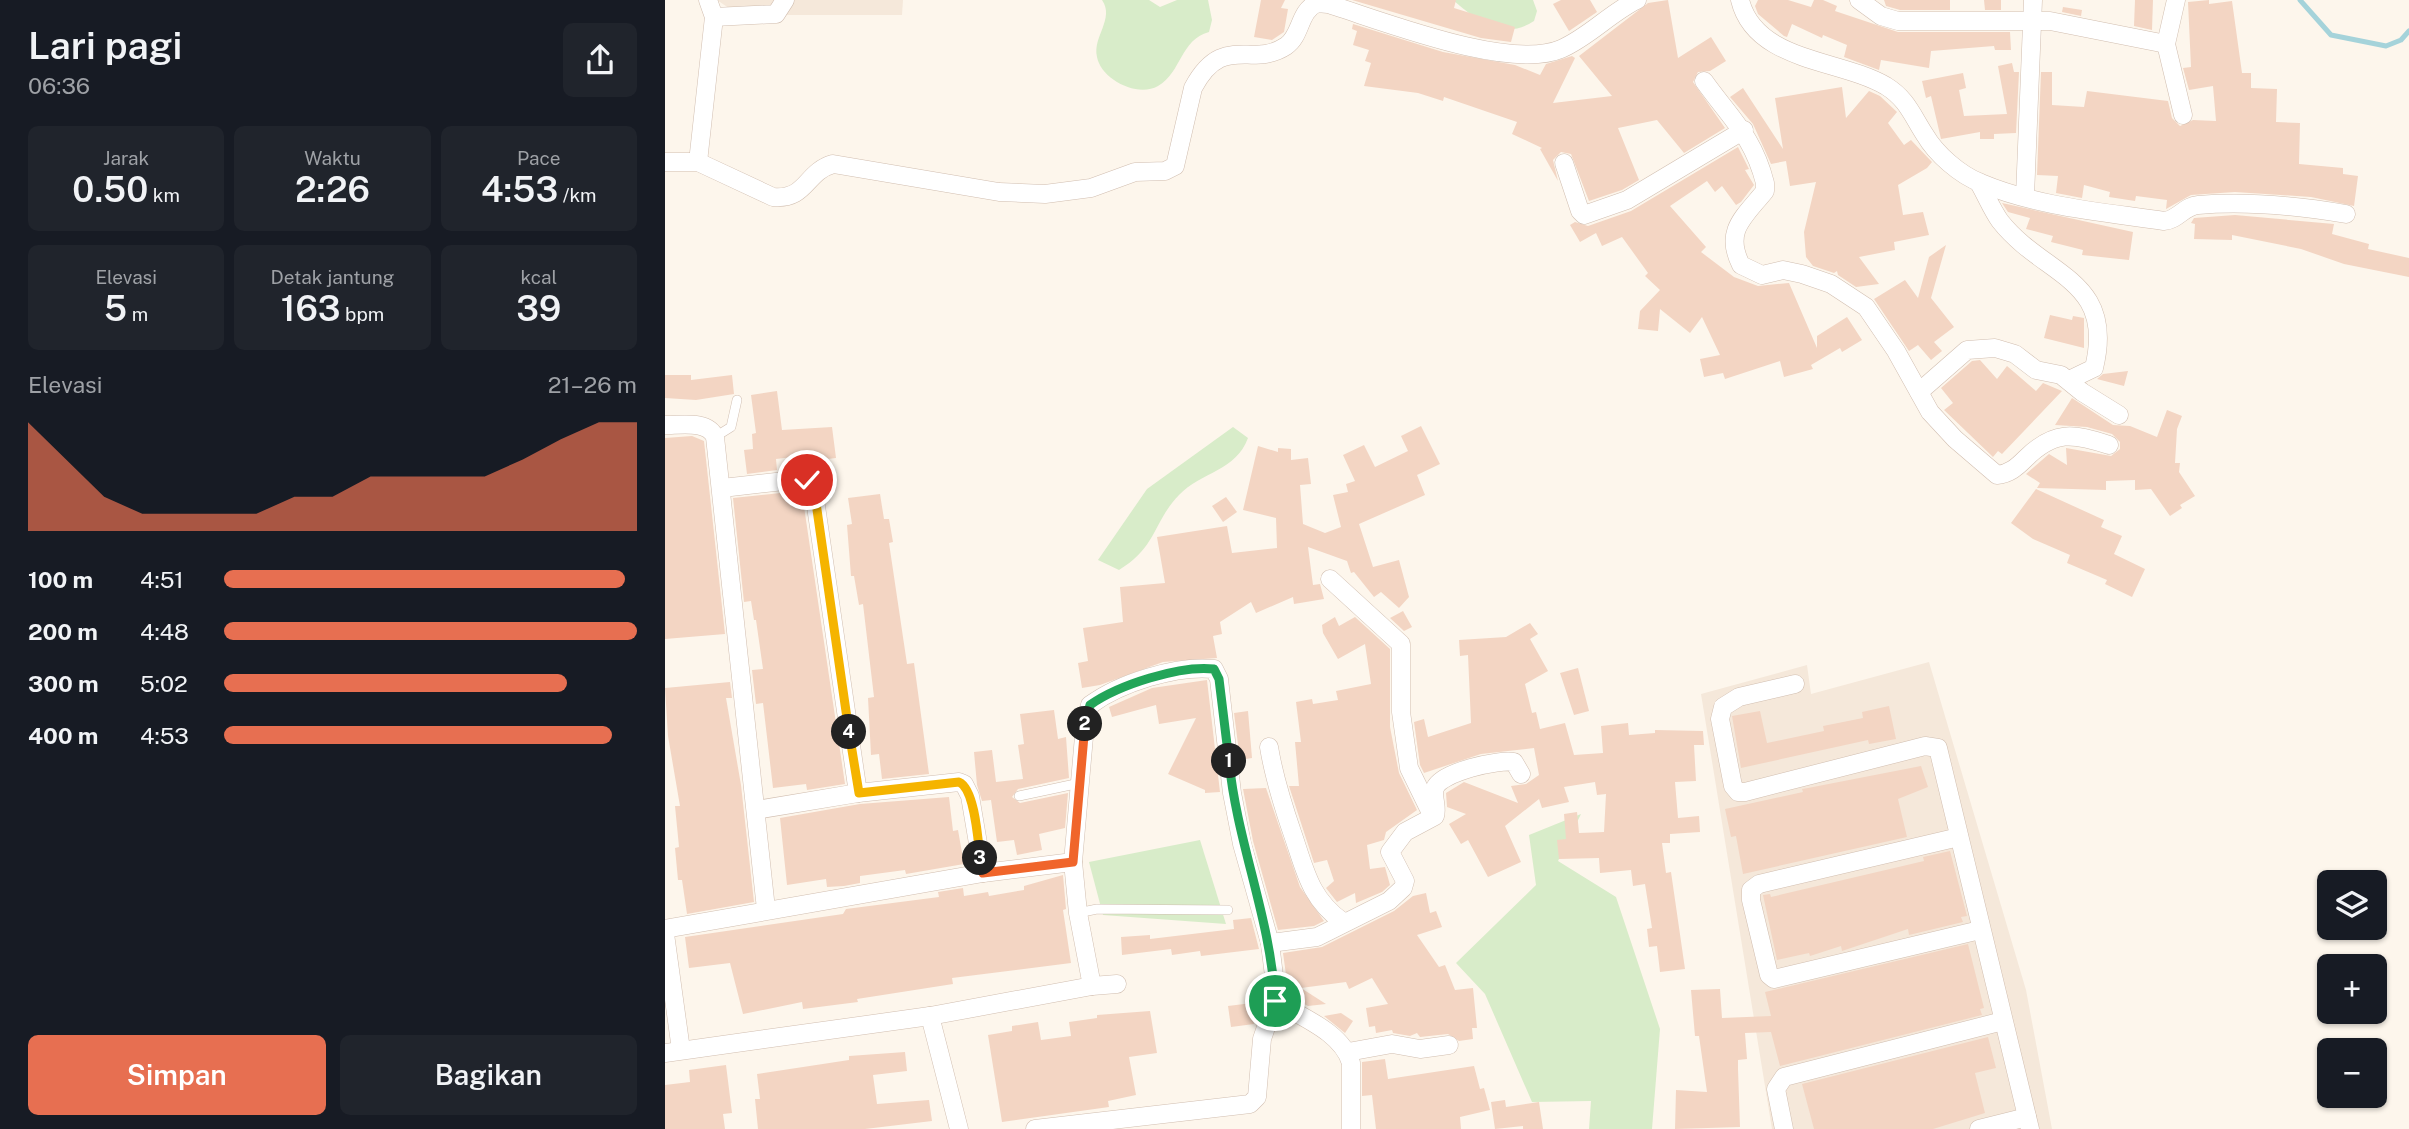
<!DOCTYPE html>
<html lang="id">
<meta charset="utf-8">
<style>
:root{--surface:#171b24;--page:#20242c;--text:#f1f3f6;--muted:#9ea1a6;--accent:#e76f51}
body{margin:0;font-family:"Public Sans",sans-serif;background:var(--page);color:var(--text);height:100vh;display:flex;flex-direction:column;font-size:26px;white-space:nowrap}
*{box-sizing:border-box;margin:0}
p{font-size:23px;color:var(--muted)}
.icon{flex:none;width:38px;height:38px;fill:none;stroke:currentColor;stroke-width:2;stroke-linecap:round;stroke-linejoin:round}
.map{position:relative;flex:1;overflow:hidden}
.panel{display:flex;flex-direction:column;background:var(--surface);width:665px}
.panel>*{flex:none}
.buttons{position:absolute;left:1652px;top:870px;display:grid;gap:14px}
.buttons a{display:grid;place-items:center;width:70px;height:70px;border-radius:10px;background:var(--surface);box-shadow:0 2px 5px #0004;font-size:35px}
.pin{position:absolute;display:grid;place-items:center;width:60px;height:60px;color:#fff;margin:-30px;border:4px solid #fff;border-radius:50%;box-shadow:0 2px 7px #0007}
.km{position:absolute;width:35px;height:35px;margin:-18px;border-radius:50%;background:#222;color:#fff;font-size:19px;line-height:35px;text-align:center}
.round{display:grid;place-items:center;flex:none;width:74px;height:74px;border-radius:10px;background:var(--page)}
.summary{display:flex;align-items:center;justify-content:space-between;height:119px;padding:0 28px}
h1{font-size:38px;font-weight:600;line-height:52px}
.figures{display:grid;grid-template-columns:repeat(3,1fr);gap:10px;height:119px;padding:7px 28px}
.figures div{display:grid;align-content:center;border-radius:10px;background:var(--page);text-align:center}
.figures b{font-size:35px;font-weight:600}
.figures small{font-size:19px;font-weight:400}
.figures p{font-size:19px}
.chart{height:196px;padding:14px 28px}
.chart p{display:flex;justify-content:space-between}
.chart svg{width:100%;height:126px;margin-top:7px;fill:var(--accent);opacity:.7}
.cta{display:flex;gap:14px;margin-top:auto;padding:14px 28px}
.cta a{flex:1;height:80px;border-radius:10px;background:var(--accent);color:#fff;font-size:28px;font-weight:600;line-height:80px;text-align:center}
.cta a+a{background:var(--page);color:var(--text)}
ul{padding:0 28px;list-style:none;font-size:23px}
li{display:grid;grid-template-columns:112px 84px 1fr;align-items:center;height:52px}
li i{height:18px;border-radius:9px;background:var(--accent)}
main{display:flex;flex:1;min-height:0}
.map>svg:first-child{display:block}
.residential{fill:#f5e8da}
.green{fill:#d8ecc9}
.lines{fill:none;stroke-linecap:round;stroke-linejoin:round}
.stream{stroke:#a5d3da;stroke-width:5}
.building{fill:#f3d5c3}
.lane-casing{stroke:#d1beb0;stroke-width:10}
.street-casing{stroke:#d1beb0;stroke-width:19}
.lane{stroke:#fff;stroke-width:9}
.street{stroke:#fff;stroke-width:18}
.split-1-casing{stroke:#fff;stroke-width:14}
.split-2-casing{stroke:#fff;stroke-width:14}
.split-3-casing{stroke:#fff;stroke-width:14}
.split-4-casing{stroke:#fff;stroke-width:14}
.split-5-casing{stroke:#fff;stroke-width:14}
.split-1{stroke:#22a559;stroke-width:9}
.split-2{stroke:#22a559;stroke-width:9}
.split-3{stroke:#f0652b;stroke-width:9}
.split-4{stroke:#f5b400;stroke-width:9}
.split-5{stroke:#f5b400;stroke-width:9}
</style>
<main>
<section class="panel">
<div class="summary"><div><h1>Lari pagi</h1><p>06:36</p></div><a class="round"><svg class="icon" aria-label="share" viewBox="0 0 24 24"><path d="M12 15V3M7 8l5-5 5 5M5 13v7h14v-7"/></svg></a></div>
<div class="figures">
<div><p>Jarak</p><b>0.50<small> km</small></b></div>
<div><p>Waktu</p><b>2:26</b></div>
<div><p>Pace</p><b>4:53<small> /km</small></b></div>
</div>
<div class="figures">
<div><p>Elevasi</p><b>5<small> m</small></b></div>
<div><p>Detak jantung</p><b>163<small> bpm</small></b></div>
<div><p>kcal</p><b>39</b></div>
</div>
<div class="chart"><p><span>Elevasi</span>21–26 m</p>
<svg viewBox="0 0 160 44" preserveAspectRatio="none"><path d="M0 44V6L10 19L20 32L30 38L40 38L50 38L60 38L70 32L80 32L90 25L100 25L110 25L120 25L130 19L140 12L150 6L160 6V44z"/></svg>
</div>
<ul>
<li><b>100 m</b>4:51<i style="width:97%"></i></li>
<li><b>200 m</b>4:48<i style="width:100%"></i></li>
<li><b>300 m</b>5:02<i style="width:83%"></i></li>
<li><b>400 m</b>4:53<i style="width:94%"></i></li>
</ul>
<div class="cta"><a>Simpan</a><a>Bagikan</a></div>
</section>
<div class="map">
<svg width="1744" height="1129" viewBox="0 0 1744 1129">
<rect width="100%" height="100%" fill="#fdf6ec"/>
<g class="residential">
<polygon points="52,0 238,0 237,15 74,15"/>
<polygon points="1264,662 1361,990 1387,1129 1107,1129 1036,694 1142,665 1146,694"/>
</g>
<g class="green">
<path d="M437,0H484L495,7L512,0H543L547,20L544,32C515,40 517,72 493,86C472,98 436,79 432,57C427,37 450,19 437,0Z"/>
<path d="M788,0H868L872,11L869,21C839,41 812,21 788,0Z"/>
<path d="M568,427L583,438C571,471 536,472 514,495C488,522 492,547 454,570L433,560L482,489Z"/>
<polygon points="916,814 893,861 951,897 995,1029 987,1129 924,1129 926,1101 867,1102 820,994 791,963 871,885 864,835"/>
<polygon points="535,840 561,924 438,915 424,862"/>
</g>
<g class="lines">
<polyline class="stream" points="1635,0 1666,35 1721,46 1736,40 1744,31"/>
</g>
<g class="building">
<polygon points="596,0 620,0 616,8 623,9 619,32 607,40 589,37"/>
<polygon points="687,0 791,0 789,8 850,27 846,42 816,38"/>
<polygon points="896,0 925,0 932,12 904,31 888,4"/>
<polygon points="1003,0 1013,58 1046,37 1061,61 1045,71 1033,72 1028,82 1060,128 1019,153 992,120 953,128 974,180 957,190 924,201 906,154 896,152 888,160 893,181 875,149 877,148 847,134 852,122 779,97 778,101 753,93 699,86 706,63 700,61 704,50 688,45 692,31 687,29 688,24 778,52 850,65 875,75 881,64 907,56 910,58 888,103 947,96 914,56 983,3"/>
<polygon points="1093,0 1123,0 1146,7 1149,0 1158,0 1172,6 1170,11 1233,32 1345,32 1346,50 1330,50 1329,46 1266,51 1264,68 1216,60 1214,70 1179,57 1182,45 1158,35 1157,38 1127,24 1122,37 1119,36 1093,14 1090,6"/>
<polygon points="1219,0 1285,0 1285,10 1235,10 1221,6"/>
<polygon points="1319,0 1336,0 1336,10 1320,10"/>
<polygon points="1470,0 1488,0 1487,30 1469,26"/>
<polygon points="1544,0 1544,4 1567,1 1577,73 1586,73 1586,88 1612,89 1611,122 1635,123 1634,164 1678,168 1678,174 1693,176 1689,206 1646,197 1570,192 1526,195 1501,209 1502,200 1471,196 1470,201 1444,197 1445,192 1419,185 1417,198 1391,193 1393,176 1372,175 1376,72 1387,72 1387,105 1419,107 1422,91 1503,101 1507,118 1515,126 1528,120 1551,121 1548,86 1524,90 1518,68 1526,67 1523,2"/>
<polygon points="1398,7 1417,10 1416,16 1397,12"/>
<polygon points="1347,63 1349,72 1354,72 1351,133 1329,134 1329,139 1315,139 1315,132 1276,139 1266,96 1261,98 1257,81 1298,73 1301,88 1294,90 1299,116 1342,114 1333,66"/>
<polygon points="1177,87 1181,118 1204,91 1215,96 1232,112 1223,123 1239,145 1246,140 1267,162 1262,168 1233,185 1238,215 1258,212 1264,235 1229,242 1230,250 1194,257 1214,284 1191,287 1173,275 1172,271 1169,273 1148,266 1141,257 1139,232 1151,182 1125,186 1121,161 1106,164 1088,124 1065,97 1078,88 1118,149 1110,98"/>
<polygon points="1073,147 1084,169 1080,170 1089,185 1076,202 1071,205 1057,186 1050,192 1042,181 1005,206 1041,247 1036,252 1069,277 1093,286 1124,283 1152,348 1152,336 1182,317 1197,340 1177,352 1175,348 1146,365 1148,369 1119,377 1115,361 1060,379 1058,373 1039,377 1035,359 1055,355 1037,317 1025,333 995,309 993,331 973,329 975,311 995,290 980,276 983,273 957,237 937,246 931,233 915,242 905,225 910,222 923,226 966,211"/>
<polygon points="1337,203 1468,232 1464,260 1417,255 1418,250 1386,242 1388,236 1361,229 1365,218 1343,212"/>
<polygon points="1570,215 1669,224 1667,234 1704,244 1703,249 1744,258 1744,277 1679,264 1636,249 1567,235 1567,240 1529,239 1530,224 1526,223 1529,218"/>
<polygon points="1281,245 1266,298 1289,327 1269,342 1277,351 1266,360 1253,345 1244,351 1209,299 1240,280 1253,298 1264,257"/>
<polygon points="1385,315 1407,320 1408,316 1419,318 1419,348 1379,338"/>
<polygon points="1315,360 1332,379 1342,366 1371,391 1378,383 1397,391 1337,454 1333,451 1328,457 1279,410 1288,403 1276,388 1307,361"/>
<polygon points="1463,371 1459,386 1432,379 1438,374"/>
<polygon points="0,375 26,375 26,380 67,375 69,394 31,400 0,398"/>
<polygon points="112,391 117,430 167,427 171,458 137,462 136,456 111,459 112,470 82,474 79,450 88,449 87,434 91,433 86,395"/>
<polygon points="1407,398 1448,425 1465,426 1492,437 1502,410 1517,416 1512,429 1510,463 1515,463 1514,472 1530,496 1515,505 1517,508 1505,516 1486,489 1470,490 1470,480 1441,481 1441,490 1372,488 1375,483 1361,474 1384,454 1402,465 1401,448 1446,456 1455,449 1455,442 1447,434 1422,427 1390,425"/>
<polygon points="756,426 775,464 752,475 760,495 694,524 708,567 734,560 744,597 734,608 716,592 709,597 689,572 686,573 682,561 643,547 648,585 655,584 659,599 629,604 628,597 591,613 586,602 555,622 557,634 548,636 552,658 498,662 435,685 417,688 413,663 423,661 418,628 458,622 455,587 500,583 492,537 562,526 567,553 612,548 611,518 578,510 593,446 613,452 613,448 626,449 626,460 643,458 646,484 635,485 638,524 660,533 676,527 668,495 683,492 681,484 690,481 678,455 699,445 710,467 743,451 736,436"/>
<polygon points="27,436 39,441 60,634 0,639 0,438"/>
<polygon points="1371,489 1439,520 1436,527 1457,536 1449,554 1480,569 1467,597 1440,584 1442,580 1402,563 1405,555 1368,539 1346,523"/>
<polygon points="134,491 137,493 180,784 142,790 141,784 108,788 98,703 91,704 88,679 87,670 98,669 91,620 89,620 86,601 79,602 68,498"/>
<polygon points="215,494 219,519 224,519 228,542 224,543 242,664 249,663 264,774 217,779 214,754 206,755 203,698 209,697 204,655 198,604 194,605 189,576 186,576 182,525 187,524 183,498"/>
<polygon points="561,497 572,512 558,522 547,506"/>
<polygon points="738,611 747,627 739,631 725,618"/>
<polygon points="670,617 674,626 690,617 725,649 725,727 734,773 752,810 721,832 719,840 702,845 705,869 720,867 725,885 717,892 691,903 690,893 672,902 661,888 669,881 662,860 649,863 624,786 634,786 630,742 636,742 631,702 647,699 648,704 673,700 671,691 706,684 700,644 673,659 658,633 657,625"/>
<polygon points="865,623 873,634 865,639 883,671 860,684 867,713 871,712 875,729 900,723 909,755 938,753 936,726 963,723 964,735 990,733 990,730 1038,731 1039,745 1029,745 1031,781 1010,782 1013,818 1034,816 1035,832 1005,834 1005,843 997,843 1001,873 1006,872 1020,969 995,972 992,946 984,947 982,929 987,928 980,884 968,886 966,870 935,873 934,858 894,859 892,840 901,839 899,814 912,812 914,833 939,832 941,794 932,795 930,782 899,787 904,802 877,808 874,799 840,826 856,862 823,877 803,840 796,844 784,824 801,814 782,807 781,793 799,782 853,803 846,786 861,784 874,775 869,748 816,754 759,773 755,765 749,722 759,719 763,737 806,723 803,655 795,656 794,640 841,637"/>
<polygon points="913,668 924,711 909,715 895,673"/>
<polygon points="542,680 555,792 540,793 540,790 503,774 531,718 494,724 491,705 447,717 444,707 487,688"/>
<polygon points="65,682 67,698 61,698 76,785 89,902 22,914 17,880 13,880 10,848 14,847 10,806 15,806 3,736 0,688"/>
<polygon points="1224,706 1231,739 1204,744 1203,740 1076,768 1067,716 1095,711 1102,743 1159,731 1158,726 1198,718 1197,712"/>
<polygon points="389,710 393,739 401,737 404,778 353,789 347,797 355,803 403,793 400,828 374,834 377,850 352,855 349,840 332,842 326,800 317,801 312,785 309,752 327,750 331,782 358,779 353,745 359,744 355,714"/>
<polygon points="583,711 587,758 575,760 569,713"/>
<polygon points="1256,766 1263,787 1233,799 1242,837 1078,874 1071,836 1066,837 1060,809 1138,792 1137,789 1143,788"/>
<polygon points="601,788 635,887 659,921 649,926 613,930 588,841 578,789"/>
<polygon points="284,797 288,831 293,830 299,864 241,874 240,870 195,876 195,883 179,886 162,887 161,879 122,885 115,818 195,804"/>
<polygon points="1285,851 1302,916 1296,917 1298,922 1244,935 1243,929 1177,951 1176,946 1145,956 1144,953 1112,960 1098,895 1105,894 1106,897 1259,861 1258,857"/>
<polygon points="398,875 401,909 398,910 406,963 287,978 288,984 192,999 193,1002 138,1009 137,1002 78,1014 65,963 24,968 20,937 178,914 181,909 274,897 273,892 298,888 299,896 323,892 324,896 359,890 359,886"/>
<polygon points="761,893 765,913 771,911 777,927 752,935 774,967 780,965 790,990 808,988 812,1028 807,1028 808,1039 794,1041 783,1034 755,1037 752,1033 745,1036 728,1033 727,1030 711,1033 710,1026 704,1027 701,1008 723,1004 707,978 684,989 681,982 636,988 661,1004 643,1006 624,996 618,953 657,947 729,911 748,896"/>
<polygon points="586,918 594,949 536,956 535,951 507,955 506,949 457,955 456,937 485,935 485,939 569,929 568,920"/>
<polygon points="1303,944 1319,1008 1315,1009 1317,1015 1115,1066 1106,1032 1080,1033 1082,1059 1073,1060 1073,1069 1075,1127 1010,1129 1011,1090 1042,1092 1034,1036 1030,1036 1026,990 1055,989 1057,1018 1106,1016 1100,992"/>
<polygon points="587,1003 589,1024 566,1027 563,1006"/>
<polygon points="485,1011 492,1053 464,1057 471,1095 443,1101 444,1107 337,1122 323,1035 347,1031 347,1026 373,1022 376,1040 406,1036 404,1022 432,1018 432,1015"/>
<polygon points="676,1013 688,1021 680,1033 659,1016"/>
<polygon points="1323,1037 1331,1068 1310,1073 1320,1113 1268,1129 1149,1129 1137,1084"/>
<polygon points="240,1052 242,1071 208,1075 212,1104 264,1100 267,1121 200,1129 93,1129 90,1099 95,1099 92,1074 184,1060 184,1056"/>
<polygon points="720,1059 723,1079 809,1066 815,1089 819,1088 825,1110 795,1117 796,1129 711,1129 707,1095 697,1096 697,1062"/>
<polygon points="61,1065 67,1113 58,1114 60,1129 0,1129 0,1085 25,1082 24,1070"/>
<polygon points="840,1100 841,1107 874,1102 878,1129 858,1129 858,1126 830,1129 826,1102"/>
</g>
<g class="lines">
<g class="lane-casing">
<g id="lane">
<polyline points="50,437 66,427 72,400"/>
<polyline points="354,796 415,783"/>
<polyline points="413,913 432,909 563,910"/>
</g>
</g>
<g class="street-casing">
<g id="street">
<path d="M1075,0C1090,62 1175,59 1221,86C1242,99 1247,115 1260,135C1271,154 1295,175 1316,183C1373,207 1438,212 1499,221C1513,220 1519,206 1533,205C1581,201 1634,206 1681,214"/>
<polyline points="1194,0 1216,16 1233,21 1385,21 1501,44"/>
<polyline points="1511,0 1501,44 1518,115"/>
<polyline points="49,17 111,14 120,0"/>
<path d="M1039,81C1066,119 1088,136 1100,183V191C1078,218 1059,231 1076,265L1097,275L1118,270L1137,274L1166,284L1201,307L1231,351L1265,412L1290,439L1332,475C1344,474 1352,467 1360,459C1389,430 1408,433 1444,445"/>
<path d="M0,162H33L108,197C142,200 140,172 168,164L334,192L380,194L426,188L470,172L500,171L510,166L528,88C558,32 586,69 621,46C637,35 633,12 652,3L663,4C718,21 844,71 896,49C924,37 945,13 972,0"/>
<polyline points="33,162 49,17 43,0"/>
<polyline points="899,163 915,211 919,215 962,200 1079,130"/>
<path d="M1314,183C1321,195 1327,210 1335,221C1379,277 1451,278 1429,368L1404,380"/>
<polyline points="1360,196 1368,0"/>
<polyline points="1254,392 1302,350 1330,348 1350,354 1371,370 1396,375 1417,392 1454,415"/>
<path d="M0,425C16,425 43,420 50,437L101,909"/>
<polyline points="57,488 137,479 148,486 193,793"/>
<polyline points="665,579 736,644 736,712 744,768 766,813"/>
<polyline points="1130,684 1074,697 1058,707 1055,719 1068,786 1073,792 1080,792 1260,746 1273,748 1365,1129"/>
<path d="M604,747C609,778 618,806 628,835C640,870 645,899 678,922"/>
<polyline points="91,810 193,793 294,782 299,784 305,796 318,873"/>
<polyline points="1294,837 1094,884 1086,890 1086,900 1104,975 1109,979 1315,930"/>
<polyline points="0,929 318,873 408,862"/>
<polyline points="0,934 16,1050"/>
<path d="M605,943L652,937L724,901L738,888L740,881L725,852L740,832L770,816C773,807 767,797 770,788C776,772 834,759 849,762L856,774"/>
<path d="M610,1001C636,1017 677,1032 686,1063V1129"/>
<polyline points="265,1016 294,1129"/>
<polyline points="683,1052 727,1044 755,1049 784,1045"/>
<polyline points="0,1053 265,1016 427,986 452,984"/>
<path d="M370,1129L585,1104L592,1097L597,1039L610,1001L609,976L605,943L577,844L567,793L554,679L549,669C511,665 455,683 425,705L420,725L408,862L413,913L427,986"/>
<polyline points="1119,1129 1111,1089 1119,1077 1338,1021"/>
<polyline points="1314,1129 1362,1117"/>
</g>
</g>
<use href="#lane" class="lane"/>
<use href="#street" class="street"/>
</g>
<g class="lines">
<g class="split-1-casing">
<path id="split-1" d="M564,761C572,843 606,919 610,1001"/>
</g>
<g class="split-2-casing">
<path id="split-2" d="M420,724L425,705C453,685 515,665 549,669L554,679L564,761"/>
</g>
<g class="split-3-casing">
<polyline id="split-3" points="315,858 318,873 408,862 420,724"/>
</g>
<g class="split-4-casing">
<path id="split-4" d="M184,732L194,793L294,782C310,789 313,840 315,858"/>
</g>
<g class="split-5-casing">
<polyline id="split-5" points="142,480 149,489 184,732"/>
</g>
<use href="#split-1" class="split-1"/>
<use href="#split-2" class="split-2"/>
<use href="#split-3" class="split-3"/>
<use href="#split-4" class="split-4"/>
<use href="#split-5" class="split-5"/>
</g>
</svg>
<div class="buttons">
<a><svg class="icon" aria-label="layers" viewBox="0 0 24 24"><path d="M12 4l9 5-9 5-9-5zM3 14l9 5 9-5"/></svg></a>
<a>+</a>
<a>−</a>
</div>
<div class="pin" style="left:610px;top:1001px;background:#1e9e55"><svg class="icon" aria-label="arrive" viewBox="0 0 24 24"><path d="M6 21V4h12l-3 4 3 4H6"/></svg></div>
<div class="pin" style="left:142px;top:480px;background:#d93025"><svg class="icon" aria-label="check" viewBox="0 0 24 24"><path d="M5 12l5 5 9-10"/></svg></div>
<b class="km" style="left:564px;top:761px">1</b>
<b class="km" style="left:420px;top:724px">2</b>
<b class="km" style="left:315px;top:858px">3</b>
<b class="km" style="left:184px;top:732px">4</b>
</div>
</main>
